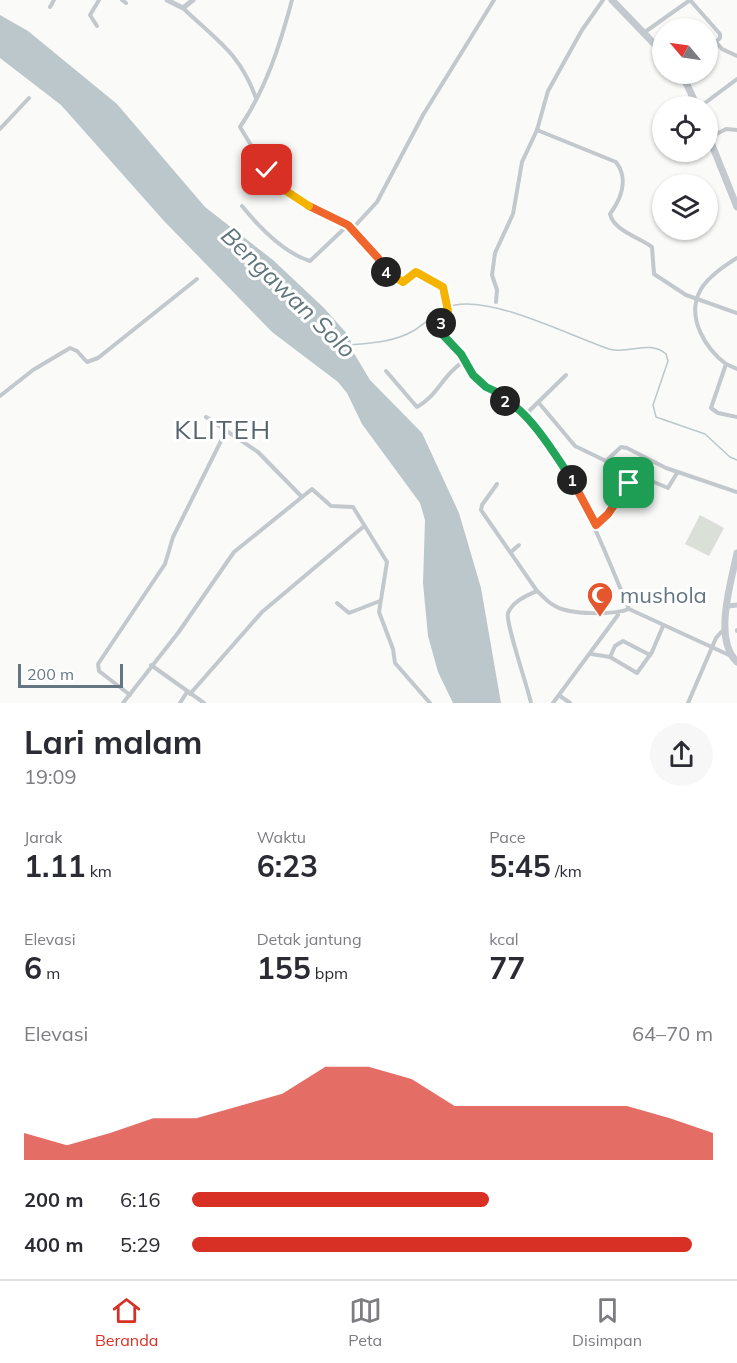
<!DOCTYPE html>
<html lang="id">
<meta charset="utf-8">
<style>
:root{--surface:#fff;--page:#f7f7f7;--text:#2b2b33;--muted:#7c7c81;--line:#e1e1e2;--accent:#d93025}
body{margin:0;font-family:Mulish,sans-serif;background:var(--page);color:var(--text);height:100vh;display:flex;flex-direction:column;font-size:22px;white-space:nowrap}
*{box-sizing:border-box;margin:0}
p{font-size:20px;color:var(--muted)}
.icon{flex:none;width:33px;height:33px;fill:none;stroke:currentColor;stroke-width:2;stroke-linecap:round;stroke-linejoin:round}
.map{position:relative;height:703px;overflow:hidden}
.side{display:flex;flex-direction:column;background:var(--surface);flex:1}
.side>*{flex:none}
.needle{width:39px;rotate:299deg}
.fabs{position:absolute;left:652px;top:18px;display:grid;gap:12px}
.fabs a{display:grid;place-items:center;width:66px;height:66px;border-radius:50%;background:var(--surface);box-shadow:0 2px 4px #0004;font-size:30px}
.scale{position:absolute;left:18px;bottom:15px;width:105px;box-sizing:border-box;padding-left:6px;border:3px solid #657683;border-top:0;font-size:16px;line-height:21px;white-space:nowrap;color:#657683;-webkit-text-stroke:4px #fff;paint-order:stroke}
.pin{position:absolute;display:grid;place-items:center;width:51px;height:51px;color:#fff;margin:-26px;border-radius:12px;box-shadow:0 3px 9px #0006}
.km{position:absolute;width:30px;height:30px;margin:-15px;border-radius:50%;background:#222;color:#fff;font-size:16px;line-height:30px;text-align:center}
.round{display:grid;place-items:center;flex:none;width:63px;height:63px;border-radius:32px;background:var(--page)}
.summary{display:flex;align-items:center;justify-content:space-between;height:102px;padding:0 24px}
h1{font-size:33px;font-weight:700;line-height:45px}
.figures{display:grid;grid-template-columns:repeat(3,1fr);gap:9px;height:102px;padding:6px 24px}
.figures div{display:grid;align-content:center}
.figures b{font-size:30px;font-weight:700}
.figures small{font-size:16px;font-weight:400}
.figures p{font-size:16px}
.chart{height:168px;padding:12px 24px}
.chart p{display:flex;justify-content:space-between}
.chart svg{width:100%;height:108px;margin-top:6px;fill:var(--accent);opacity:.7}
ul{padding:0 24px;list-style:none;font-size:20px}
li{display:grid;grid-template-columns:96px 72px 1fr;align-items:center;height:45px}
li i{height:15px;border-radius:8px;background:var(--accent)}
.dock{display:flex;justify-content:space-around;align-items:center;height:84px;border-top:2px solid var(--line);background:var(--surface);font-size:16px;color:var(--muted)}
.dock a{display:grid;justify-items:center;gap:3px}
.dock .active{color:var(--accent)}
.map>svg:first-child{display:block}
.green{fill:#dadfd7}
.water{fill:#bbc7cb}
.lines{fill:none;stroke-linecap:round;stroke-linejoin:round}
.stream{stroke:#bbc7cb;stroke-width:1.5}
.street{stroke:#c3c8cc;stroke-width:4}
.secondary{stroke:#c3c9ce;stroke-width:5}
.highway{stroke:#c3c9ce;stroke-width:7}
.split-1-casing{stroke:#fff;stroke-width:12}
.split-2-casing{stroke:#fff;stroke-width:12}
.split-3-casing{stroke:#fff;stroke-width:12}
.split-4-casing{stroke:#fff;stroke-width:12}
.split-5-casing{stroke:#fff;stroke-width:12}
.split-6-casing{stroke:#fff;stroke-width:12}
.split-1{stroke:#f0652b;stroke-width:8}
.split-2{stroke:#22a559;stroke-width:8}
.split-3{stroke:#22a559;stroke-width:8}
.split-4{stroke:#f5b400;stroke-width:8}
.split-5{stroke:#f0652b;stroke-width:8}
.split-6{stroke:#f5b400;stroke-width:8}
.labels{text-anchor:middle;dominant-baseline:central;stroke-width:6;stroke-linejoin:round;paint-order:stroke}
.poi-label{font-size:22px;fill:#657683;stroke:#fff;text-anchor:start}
.water-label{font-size:24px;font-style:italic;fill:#60757c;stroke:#fff}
.quarter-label{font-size:26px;letter-spacing:1.5px;fill:#57646e;stroke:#fff}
</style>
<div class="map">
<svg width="737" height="703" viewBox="0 0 737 703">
<rect width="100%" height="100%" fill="#fafaf8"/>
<polygon class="green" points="700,515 724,528 709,556 685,544"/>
<polygon class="water" points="0,15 28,31 117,104 205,207 273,260 324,308 350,337 352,350 370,380 422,433 459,513 481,588 501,703 453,703 438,672 428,636 423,583 425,520 420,503 362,424 347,393 338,382 272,332 164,221 61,105 0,58"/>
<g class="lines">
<path class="stream" d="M351,345C371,343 394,342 413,331C427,323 438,308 455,305C495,297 570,336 609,349C629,355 649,339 666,354L668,361L653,405L656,417L705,434L730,457L737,460"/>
<g class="street">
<polyline points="122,0 126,3"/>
<path d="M292,0C280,45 266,89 240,127L274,183L294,198L348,225L378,258L385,271L402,282L416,272L443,287L448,311C433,334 445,334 460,352C467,361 471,373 480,382C493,394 508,398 519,411C576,470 598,536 629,609L729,655"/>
<polyline points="690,0 720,34 720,38 708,49"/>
<polyline points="50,7 54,0"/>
<path d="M183,8C217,41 239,52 256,98"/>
<polyline points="97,26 90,15 99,0"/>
<polyline points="645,32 690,0"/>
<polyline points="716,42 722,49 737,56"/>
<polyline points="701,106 737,79"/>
<polyline points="0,129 29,98"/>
<path d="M537,130L616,162C629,179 621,199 610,214C614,231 639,237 652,247L654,274L686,295L737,313"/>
<polyline points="709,138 726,129 737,130"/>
<path d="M242,206C259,227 284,253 310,261L348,225"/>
<polyline points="352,229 377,202 423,115 494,0"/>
<path d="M737,258C724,266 705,279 699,293C687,319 706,349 726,364L711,408L718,413L737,417"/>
<polyline points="496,302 497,290 492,275 495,253 513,214 522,162 537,130 548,91 582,30 603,0"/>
<polyline points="726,364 737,369"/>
<path d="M386,371L417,407C438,396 444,372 465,361"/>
<polyline points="0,396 33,370 70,348 77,351 87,362 98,358 197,279"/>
<polyline points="539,403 575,446 606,461 621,447 627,448 666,468 737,492"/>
<polyline points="524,416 566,375"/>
<polyline points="206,417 258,452 302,497"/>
<path d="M497,484L482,505L481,510L537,591C543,596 548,603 555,606C570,615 614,615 629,609"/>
<polyline points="596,525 608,514 632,481 649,480 668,488 677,473"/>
<polyline points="511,552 519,545"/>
<polyline points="337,603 349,613 380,601"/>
<polyline points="737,631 737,630"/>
<polyline points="591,654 610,657 637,673 652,652 663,626"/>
<polyline points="610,657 615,646 623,641 650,655"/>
<polyline points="151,665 204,703"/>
<polyline points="190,694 262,612 363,527"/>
<polyline points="130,695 99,671 98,664 165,564 173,537 226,431"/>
<polyline points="560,696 570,703"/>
<polyline points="123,703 178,633 234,552 312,489 331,506 353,507 387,562 379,612 393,649 395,663 430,703"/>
<polyline points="180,703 187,692"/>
<path d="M531,703C528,688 505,622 508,613C513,601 526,596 537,591"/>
<polyline points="553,703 618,615"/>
<polyline points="688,703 716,638 724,629"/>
</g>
<g class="secondary">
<polyline points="167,0 183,8 193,0"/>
<polyline points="728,606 737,605"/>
</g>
<g class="highway">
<polyline points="612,0 663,53"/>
<polyline points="682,74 697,106"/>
<polyline points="708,135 737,207"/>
<path d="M737,553C731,583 713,639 737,662"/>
</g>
</g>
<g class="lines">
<g class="split-1-casing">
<polyline id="split-1" points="572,480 596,525 608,514 629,483"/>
</g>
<g class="split-2-casing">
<path id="split-2" d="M505,401C528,409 558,459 572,480"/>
</g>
<g class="split-3-casing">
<polyline id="split-3" points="441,323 442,334 461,354 473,375 486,387 501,394 505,401"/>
</g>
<g class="split-4-casing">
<polyline id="split-4" points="386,272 403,282 416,272 443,287 448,311 441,323"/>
</g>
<g class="split-5-casing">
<polyline id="split-5" points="309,206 348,225 378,258 386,272"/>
</g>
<g class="split-6-casing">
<polyline id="split-6" points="267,170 274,183 309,206"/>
</g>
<use href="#split-1" class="split-1"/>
<use href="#split-2" class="split-2"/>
<use href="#split-3" class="split-3"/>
<use href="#split-4" class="split-4"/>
<use href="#split-5" class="split-5"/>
<use href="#split-6" class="split-6"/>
</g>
<defs>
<g id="mosque-pin" transform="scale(1.35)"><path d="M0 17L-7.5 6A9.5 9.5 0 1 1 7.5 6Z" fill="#e4572e" stroke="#fff"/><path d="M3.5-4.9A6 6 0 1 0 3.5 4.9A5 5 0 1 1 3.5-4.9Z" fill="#fff"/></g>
</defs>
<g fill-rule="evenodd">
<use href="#mosque-pin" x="600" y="595"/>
</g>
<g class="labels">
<g class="poi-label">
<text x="620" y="595">mushola</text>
</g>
<g class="water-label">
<text transform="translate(289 292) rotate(44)">Bengawan Solo</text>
</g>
<g class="quarter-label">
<text x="223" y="429">KLITEH</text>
</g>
</g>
</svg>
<div class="fabs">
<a><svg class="needle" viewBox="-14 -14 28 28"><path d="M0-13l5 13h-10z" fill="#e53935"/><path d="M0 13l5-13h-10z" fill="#7c7c81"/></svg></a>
<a><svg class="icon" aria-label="locate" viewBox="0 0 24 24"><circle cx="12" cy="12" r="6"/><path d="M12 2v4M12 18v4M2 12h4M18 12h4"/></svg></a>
<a><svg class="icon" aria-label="layers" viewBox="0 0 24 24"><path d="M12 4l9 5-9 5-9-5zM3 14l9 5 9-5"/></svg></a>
</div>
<div class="scale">200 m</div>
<div class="pin" style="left:629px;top:483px;background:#1e9e55"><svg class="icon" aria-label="arrive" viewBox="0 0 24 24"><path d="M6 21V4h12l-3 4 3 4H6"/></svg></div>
<div class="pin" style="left:267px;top:170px;background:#d93025"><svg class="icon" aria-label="check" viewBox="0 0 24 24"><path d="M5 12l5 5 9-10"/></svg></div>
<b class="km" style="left:572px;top:480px">1</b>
<b class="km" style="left:505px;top:401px">2</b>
<b class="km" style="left:441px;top:323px">3</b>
<b class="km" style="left:386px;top:272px">4</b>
</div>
<section class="side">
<div class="summary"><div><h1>Lari malam</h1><p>19:09</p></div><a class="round"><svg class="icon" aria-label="share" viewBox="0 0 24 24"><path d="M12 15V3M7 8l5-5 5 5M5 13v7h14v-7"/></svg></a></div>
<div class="figures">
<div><p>Jarak</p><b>1.11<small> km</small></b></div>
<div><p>Waktu</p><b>6:23</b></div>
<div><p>Pace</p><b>5:45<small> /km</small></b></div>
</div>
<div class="figures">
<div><p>Elevasi</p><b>6<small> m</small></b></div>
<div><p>Detak jantung</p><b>155<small> bpm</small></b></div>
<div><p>kcal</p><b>77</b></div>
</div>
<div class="chart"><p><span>Elevasi</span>64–70 m</p>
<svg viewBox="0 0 160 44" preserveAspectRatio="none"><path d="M0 44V33L10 38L20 33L30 27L40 27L50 22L60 17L70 6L80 6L90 11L100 22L110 22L120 22L130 22L140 22L150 27L160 33V44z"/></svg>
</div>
<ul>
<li><b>200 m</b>6:16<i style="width:57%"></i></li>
<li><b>400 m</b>5:29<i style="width:96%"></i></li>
</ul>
</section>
<nav class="dock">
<a class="active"><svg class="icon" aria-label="home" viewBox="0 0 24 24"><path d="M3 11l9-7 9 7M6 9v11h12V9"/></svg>Beranda</a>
<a><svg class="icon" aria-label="map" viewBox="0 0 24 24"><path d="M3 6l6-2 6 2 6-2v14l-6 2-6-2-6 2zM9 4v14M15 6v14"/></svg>Peta</a>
<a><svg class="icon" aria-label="saved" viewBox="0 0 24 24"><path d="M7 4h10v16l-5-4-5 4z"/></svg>Disimpan</a>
</nav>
